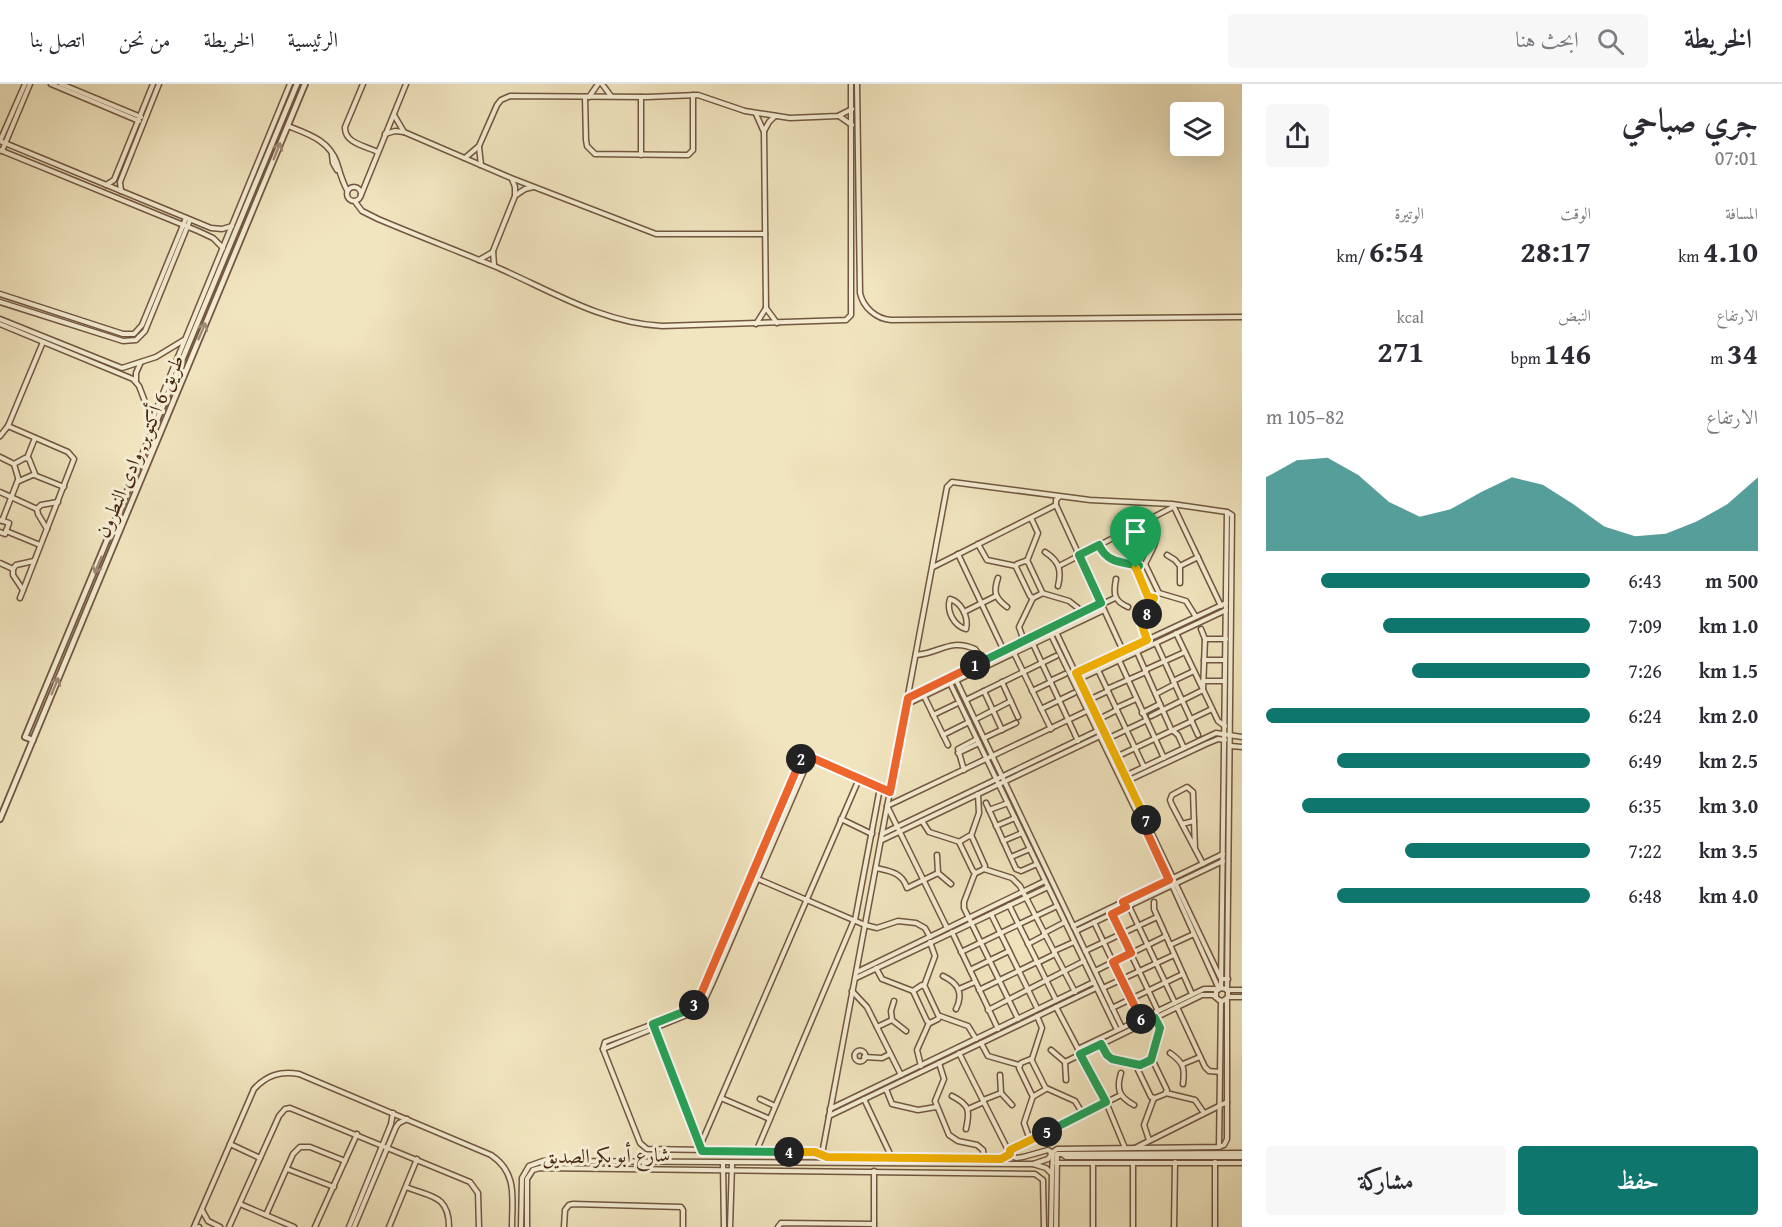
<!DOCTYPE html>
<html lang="ar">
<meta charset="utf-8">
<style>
:root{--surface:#fff;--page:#f7f7f7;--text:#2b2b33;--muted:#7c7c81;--line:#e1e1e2;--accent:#0f766e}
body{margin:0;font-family:"Gentium Book Plus",Amiri,serif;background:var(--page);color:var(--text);direction:rtl;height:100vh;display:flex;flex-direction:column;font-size:22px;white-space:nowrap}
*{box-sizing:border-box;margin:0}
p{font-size:20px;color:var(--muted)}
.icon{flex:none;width:33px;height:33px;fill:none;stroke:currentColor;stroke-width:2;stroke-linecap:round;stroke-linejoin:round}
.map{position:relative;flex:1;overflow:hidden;direction:ltr}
.panel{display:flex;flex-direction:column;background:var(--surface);width:540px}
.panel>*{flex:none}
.fabs{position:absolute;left:1170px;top:18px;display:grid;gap:12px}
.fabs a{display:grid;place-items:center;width:54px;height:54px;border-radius:6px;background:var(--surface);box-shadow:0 6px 24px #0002;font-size:30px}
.pin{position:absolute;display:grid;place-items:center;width:51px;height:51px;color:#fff;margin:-62px -26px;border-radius:50% 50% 50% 0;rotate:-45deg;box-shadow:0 0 6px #0007}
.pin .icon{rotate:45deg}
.km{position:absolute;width:30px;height:30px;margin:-15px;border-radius:50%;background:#222;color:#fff;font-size:16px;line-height:30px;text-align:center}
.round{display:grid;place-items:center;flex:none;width:63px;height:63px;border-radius:6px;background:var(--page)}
.head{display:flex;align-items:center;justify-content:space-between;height:102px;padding:0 24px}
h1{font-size:33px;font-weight:600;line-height:45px}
.metrics{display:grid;grid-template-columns:repeat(3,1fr);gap:9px;height:102px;padding:6px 24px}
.metrics div{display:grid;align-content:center}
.metrics b{font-size:30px;font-weight:600}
.metrics small{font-size:16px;font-weight:400}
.metrics p{font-size:16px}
.chart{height:168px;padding:12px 24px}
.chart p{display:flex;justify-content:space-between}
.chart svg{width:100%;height:108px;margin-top:6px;fill:var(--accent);opacity:.7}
.button{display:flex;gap:12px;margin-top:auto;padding:12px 24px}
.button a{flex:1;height:69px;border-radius:6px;background:var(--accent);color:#fff;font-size:24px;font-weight:600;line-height:69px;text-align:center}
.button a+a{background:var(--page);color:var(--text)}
ul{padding:0 24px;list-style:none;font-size:20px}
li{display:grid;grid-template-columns:96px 72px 1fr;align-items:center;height:45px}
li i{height:15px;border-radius:8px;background:var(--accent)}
header{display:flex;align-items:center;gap:36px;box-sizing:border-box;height:84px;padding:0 30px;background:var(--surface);border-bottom:2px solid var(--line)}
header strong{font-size:28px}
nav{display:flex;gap:33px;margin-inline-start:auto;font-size:21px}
.search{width:420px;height:54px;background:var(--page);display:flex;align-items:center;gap:15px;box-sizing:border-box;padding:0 21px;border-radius:6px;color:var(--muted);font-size:22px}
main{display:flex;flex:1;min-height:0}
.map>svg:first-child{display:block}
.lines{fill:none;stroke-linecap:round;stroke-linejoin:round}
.minor-casing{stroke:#715740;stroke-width:7}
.tertiary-casing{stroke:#715740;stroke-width:8}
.minor{stroke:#f6eed5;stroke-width:4}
.tertiary{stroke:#f6eed5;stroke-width:4.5}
.oneway{stroke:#9e8b76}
.split-1-casing{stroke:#fff;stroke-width:12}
.split-2-casing{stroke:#fff;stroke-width:12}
.split-3-casing{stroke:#fff;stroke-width:12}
.split-4-casing{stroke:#fff;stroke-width:12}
.split-5-casing{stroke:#fff;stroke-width:12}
.split-6-casing{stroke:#fff;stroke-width:12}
.split-7-casing{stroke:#fff;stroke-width:12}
.split-8-casing{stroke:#fff;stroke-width:12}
.split-9-casing{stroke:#fff;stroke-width:12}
.split-1{stroke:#22a559;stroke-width:8}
.split-2{stroke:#f0652b;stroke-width:8}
.split-3{stroke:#f0652b;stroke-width:8}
.split-4{stroke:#22a559;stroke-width:8}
.split-5{stroke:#f5b400;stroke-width:8}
.split-6{stroke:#22a559;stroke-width:8}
.split-7{stroke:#f0652b;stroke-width:8}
.split-8{stroke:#f5b400;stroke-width:8}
.split-9{stroke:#f5b400;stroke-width:8}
.labels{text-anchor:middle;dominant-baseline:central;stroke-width:6;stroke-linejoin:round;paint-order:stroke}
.street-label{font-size:20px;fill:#462816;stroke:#f6eed5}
</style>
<header>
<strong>الخريطة</strong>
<div class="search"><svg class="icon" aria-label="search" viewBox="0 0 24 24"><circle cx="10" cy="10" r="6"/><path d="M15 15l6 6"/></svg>ابحث هنا</div>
<nav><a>الرئيسية</a><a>الخريطة</a><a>من نحن</a><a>اتصل بنا</a></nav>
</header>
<main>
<section class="panel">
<div class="head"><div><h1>جري صباحي</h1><p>07:01</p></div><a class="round"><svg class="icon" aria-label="share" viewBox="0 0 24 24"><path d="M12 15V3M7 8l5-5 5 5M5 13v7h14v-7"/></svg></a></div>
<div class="metrics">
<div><p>المسافة</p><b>4.10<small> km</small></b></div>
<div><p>الوقت</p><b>28:17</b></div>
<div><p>الوتيرة</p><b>6:54<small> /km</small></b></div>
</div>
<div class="metrics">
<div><p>الارتفاع</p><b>34<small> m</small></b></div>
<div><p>النبض</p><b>146<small> bpm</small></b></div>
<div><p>kcal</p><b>271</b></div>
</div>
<div class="chart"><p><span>الارتفاع</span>82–105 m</p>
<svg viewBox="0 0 160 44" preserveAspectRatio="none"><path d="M0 44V14L10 7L20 6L30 13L40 24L50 30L60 27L70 20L80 14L90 17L100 25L110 34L120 38L130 37L140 32L150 25L160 14V44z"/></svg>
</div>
<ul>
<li><b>500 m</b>6:43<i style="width:83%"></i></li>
<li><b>1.0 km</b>7:09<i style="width:64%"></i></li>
<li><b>1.5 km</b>7:26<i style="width:55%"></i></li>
<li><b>2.0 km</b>6:24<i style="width:100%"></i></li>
<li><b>2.5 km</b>6:49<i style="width:78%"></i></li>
<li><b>3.0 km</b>6:35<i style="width:89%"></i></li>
<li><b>3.5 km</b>7:22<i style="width:57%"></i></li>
<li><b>4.0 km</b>6:48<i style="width:78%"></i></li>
</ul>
<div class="button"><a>حفظ</a><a>مشاركة</a></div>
</section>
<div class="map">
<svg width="1242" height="1143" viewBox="0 0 1242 1143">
<rect width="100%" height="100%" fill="#f1e5bf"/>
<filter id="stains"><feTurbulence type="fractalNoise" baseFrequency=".00333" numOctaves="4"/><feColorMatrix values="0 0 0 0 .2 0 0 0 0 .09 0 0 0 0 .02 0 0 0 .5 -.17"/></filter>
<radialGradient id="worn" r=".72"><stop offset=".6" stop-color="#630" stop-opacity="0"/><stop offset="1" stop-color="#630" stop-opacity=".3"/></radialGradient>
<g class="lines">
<g class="minor-casing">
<g id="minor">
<polyline points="51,0 139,37"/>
<polyline points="61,0 141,33"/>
<path d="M363,0L345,43C344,59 365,62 378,68"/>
<polyline points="602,0 611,12"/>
<path d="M857,0L860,209C863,223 876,235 891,236L1242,233"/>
<polyline points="585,13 586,56 587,62 595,70 684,71 688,71 693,66 693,11"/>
<polyline points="589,13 598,0"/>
<polyline points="394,31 404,48"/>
<polyline points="839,32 852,41"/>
<path d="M288,42C308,50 329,56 337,79C340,89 342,97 347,106"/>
<polyline points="764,47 769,38 775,32"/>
<polyline points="385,50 395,47 404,48 511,94 656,150 765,150"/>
<polyline points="0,57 211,144 222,145 232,142"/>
<polyline points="0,57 25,0"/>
<polyline points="479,63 481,81"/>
<polyline points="0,66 198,147 213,154 223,164"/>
<polyline points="2,67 30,0"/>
<polyline points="332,71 333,79 337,86"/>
<polyline points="641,71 641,13"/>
<polyline points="465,74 479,62 497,21 501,16 510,12 647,13 698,11 745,27 790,34 838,32 852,25"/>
<polyline points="106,101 114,96 153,0"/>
<circle cx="354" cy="110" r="7"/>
<polyline points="121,107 120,98 159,0"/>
<polyline points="361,111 406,0"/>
<polyline points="516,111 525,105 533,103"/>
<path d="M356,119L362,127L378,135C416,151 455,166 494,182C548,205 601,239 662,242L846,236L851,231V0"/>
<polyline points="479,176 493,168"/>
<polyline points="494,181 493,167 515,112 515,103 512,95"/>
<polyline points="0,210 123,250 134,250 142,241 186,134"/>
<polyline points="0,218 123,257 136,256 145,247 190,136"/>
<polyline points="766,224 777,239"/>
<polyline points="0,235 122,284 156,273 184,256"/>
<polyline points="0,240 133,295 139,302 152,336"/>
<polyline points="756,240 766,224 764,48 756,30"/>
<polyline points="136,297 136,289 140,280"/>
<polyline points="152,336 290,0"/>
<polyline points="8,342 68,368 74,375 20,514"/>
<polyline points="0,352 8,342 43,258"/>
<polyline points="0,373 14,380"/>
<polygon points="25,374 29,375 35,390 19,397 14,380"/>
<polyline points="27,374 35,354"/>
<polyline points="34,391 64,403"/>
<polyline points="0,408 37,425"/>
<polyline points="1059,413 1056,416 1056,421 1123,567"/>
<polyline points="1174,423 1221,522"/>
<polyline points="2,437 18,396"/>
<polyline points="47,445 38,430 37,425 41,421 58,418"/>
<polyline points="6,447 40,461"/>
<polyline points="0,448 5,450 9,439 0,436"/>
<polyline points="978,460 987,476 1016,482"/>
<path d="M1099,461C1107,479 1121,478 1139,482"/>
<path d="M1045,468C1059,477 1062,486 1058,502"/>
<polyline points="958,470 1004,567"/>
<polyline points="1167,471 1175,476 1180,482 1180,499"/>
<polygon points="1025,477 1028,478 1042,508 1041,510 1033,514 1030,512 1016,483 1017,480"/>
<polyline points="1027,477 1038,449 1031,434"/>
<polyline points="0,479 13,485"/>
<polygon points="1145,480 1159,509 1151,515 1148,513 1136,486 1137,483"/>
<path d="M1145,480C1154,462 1162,453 1152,434"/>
<polyline points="1059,482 1173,423"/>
<polyline points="1180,482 1198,473"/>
<polyline points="933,483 1056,421"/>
<path d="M998,494C993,508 995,514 1007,523"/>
<path d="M1116,495C1113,510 1114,517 1128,523"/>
<polyline points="23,506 13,491 13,485 16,481 34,477"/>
<polyline points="1042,509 1069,517 1083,528"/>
<polyline points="1159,509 1186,517 1196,533"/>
<path d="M950,515C961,518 969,533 966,545C954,542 946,527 950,515Z"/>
<polyline points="964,528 996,512"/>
<polyline points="1056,548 1221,895 1228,895"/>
<polyline points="1176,549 1218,637 1225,642"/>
<polyline points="1051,551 1172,801 1219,905"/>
<polyline points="1205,555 1226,555"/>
<polyline points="1147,556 1142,541 1153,515"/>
<polyline points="1024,557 1019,543 1033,514"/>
<polyline points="1156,559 1198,651"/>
<polyline points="1033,560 1078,657"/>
<polyline points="1137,568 1171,645 1178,651 1184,664"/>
<polyline points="1014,569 1051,645"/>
<path d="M916,571C941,569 949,554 975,565L984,577"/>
<polyline points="1119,576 1164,674"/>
<polyline points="1204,576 1223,576"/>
<polyline points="1098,586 1144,683"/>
<polyline points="1145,586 1185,568"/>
<polyline points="1076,589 1226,519"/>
<polyline points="1079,595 1226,526"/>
<polyline points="956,596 1122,944"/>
<polyline points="1050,597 1065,590"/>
<polyline points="1173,597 1194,587"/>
<polyline points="1203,597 1223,597"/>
<polyline points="1002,598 1018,633"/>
<polyline points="950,599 1117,946"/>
<polyline points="1107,605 1146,588"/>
<polyline points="984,607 1002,646"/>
<polyline points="1032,607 1051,598"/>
<polyline points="1156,610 1175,600"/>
<polyline points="924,612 948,661"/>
<polyline points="908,613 1115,514"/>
<polyline points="1093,614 1108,607"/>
<polyline points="968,615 1056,572"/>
<polyline points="907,620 1104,526"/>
<polyline points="1116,624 1136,615"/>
<polyline points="1041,625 1074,609"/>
<polyline points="1142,629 1160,620"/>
<polyline points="933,631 956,620"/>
<polyline points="1151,632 1203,606 1205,555 1201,545"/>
<polyline points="1103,633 1117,626"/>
<polyline points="978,634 1011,617"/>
<polyline points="1191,635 1212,625"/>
<polyline points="943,651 969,638"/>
<polyline points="984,654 1016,639"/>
<polyline points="1109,654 1145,637"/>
<polyline points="1231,662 1242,663"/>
<polyline points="958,669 979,659"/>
<polyline points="1114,674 1192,637"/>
<polyline points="964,686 958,665 977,655"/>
<polyline points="1125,692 1216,649 1242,653"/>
<polyline points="1127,697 1206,660 1218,655 1225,656"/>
<polyline points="890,708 810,673 803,672 698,916 683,929 605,958 603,965 640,1059 647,1065 813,1068 827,1073 1001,1075 1010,1070"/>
<polyline points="986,719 1016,785 1021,787 1037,780"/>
<polyline points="989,726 1008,719"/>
<polyline points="841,735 872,750"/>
<polyline points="922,737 929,748 960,758"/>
<polyline points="1182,740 1194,737"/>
<polyline points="996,742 1015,734"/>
<polyline points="882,750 1097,647"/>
<polygon points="969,752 972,753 985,782 984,785 976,789 973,787 959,758"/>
<polyline points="971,752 979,729 978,710"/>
<polyline points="882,756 1100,652"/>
<polyline points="1003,757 1022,749"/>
<polyline points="1195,765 1193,708 1187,703 1172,711 1170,716 1172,721 1203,780"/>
<polyline points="937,771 938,789 951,800"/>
<polyline points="1011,773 1030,765"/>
<path d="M876,784C889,787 902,788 907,804L938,789"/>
<polyline points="984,785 1012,794 1020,802 1075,908"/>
<polyline points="975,789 964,818 964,824 1018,935"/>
<polyline points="751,792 865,841 877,844 898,837 916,839 925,844 930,853"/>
<polyline points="1154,818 1154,825 1192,910"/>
<polyline points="1009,821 1055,914"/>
<polyline points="1129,822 1175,919"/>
<polyline points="991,830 1036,922"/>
<polyline points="1112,830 1158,927"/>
<polyline points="855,836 880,704"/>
<polyline points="1094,838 1140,935"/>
<polyline points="1073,842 1223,770"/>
<polyline points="947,844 887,722 1089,626"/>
<polyline points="1076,847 1223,777"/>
<polyline points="952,848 998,945"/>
<polyline points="1044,849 1065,838"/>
<polyline points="1028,860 1045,851"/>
<polyline points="1170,861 1194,850"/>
<polyline points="1054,867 1074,858"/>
<polyline points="1085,867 1157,833"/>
<polyline points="961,868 1057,822"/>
<polyline points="1037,879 1055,870"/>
<polyline points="876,884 882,895 913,907"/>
<polyline points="970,886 1009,867"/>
<polyline points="1095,887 1166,852"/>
<polyline points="857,888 1045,797"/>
<path d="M943,892C958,899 964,909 956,925"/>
<polyline points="856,894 1048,803"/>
<polygon points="922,901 925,903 939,933 938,935 930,939 927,937 913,907"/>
<polyline points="924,902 935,872 930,858"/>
<polyline points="1103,904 1174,871"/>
<polyline points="1221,904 1227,428"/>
<polyline points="959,905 975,898"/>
<polyline points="979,906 1037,878"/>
<polyline points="1227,906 1242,906"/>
<polyline points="852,907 867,923 901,991"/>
<polyline points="1228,913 1242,913"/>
<polyline points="894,917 891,927 892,936 906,947"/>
<polyline points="1056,923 1106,1018 1125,1064"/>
<polyline points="1177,923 1205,983 1209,987 1220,988"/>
<polyline points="1112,924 1183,890"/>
<polyline points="988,926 1084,877"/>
<polyline points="940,932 968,942 976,955"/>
<polyline points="877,943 892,936"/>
<polyline points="654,944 700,1060"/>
<polyline points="981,959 988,972 1019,981"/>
<polyline points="1101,960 1110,974 1139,980"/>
<polyline points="603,965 694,928 705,915 712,900 810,673"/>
<polyline points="1078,965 1204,905 1218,905"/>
<polyline points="1051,966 1065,978 1066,996"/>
<circle cx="860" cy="972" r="5.5"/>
<polyline points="959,969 1011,1072 1016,1074 1023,1073 1048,1066 1050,1067 1051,1071 1048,1075 1033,1080"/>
<path d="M1170,969C1184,979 1185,984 1183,1000"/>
<polyline points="864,973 882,974 890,970"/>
<polygon points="1031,975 1046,1005 1034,1012 1032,1011 1019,984 1021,979"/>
<polyline points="1032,975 1042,944 1037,932"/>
<polygon points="1150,976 1153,977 1167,1006 1165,1010 1155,1014 1151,1013 1138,986 1140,981"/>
<polyline points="1151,976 1161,946 1155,934"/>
<polyline points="1065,978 1202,911 1213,911 1219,916 1223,917 1228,913 1228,908 1226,905 1221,904 1216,907 1216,913"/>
<polyline points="939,979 944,995 935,1017 949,1051 958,1057 977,1061 983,1066 984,1074"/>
<polyline points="1183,980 1200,973"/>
<polyline points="921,982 917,966 929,939"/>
<path d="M1121,989C1116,1005 1119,1013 1134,1021"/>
<polyline points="1000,991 1001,1009 1012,1021"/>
<polyline points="1046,1004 1075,1017 1083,1030"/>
<polyline points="886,1005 892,1020 918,1026 936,1023"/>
<polyline points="1166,1009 1195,1016 1204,1029"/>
<path d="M952,1012C970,1021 970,1027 966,1045"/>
<polyline points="721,1014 770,1035"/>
<polyline points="760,1015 775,1022"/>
<polyline points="864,1015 892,1074"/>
<polyline points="983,1016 1001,1009"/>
<polyline points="830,1025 1094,898"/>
<polyline points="968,1025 984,1018"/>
<polyline points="829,1032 1096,904"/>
<polyline points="1030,1056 1024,1039 1033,1012"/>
<polyline points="1149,1056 1144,1041 1154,1014"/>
<polyline points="230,1060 260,1074"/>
<polyline points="700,1062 859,695"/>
<polyline points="1219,1063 1221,917"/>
<polyline points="1135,1064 1227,1018"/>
<polyline points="1010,1066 1121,1011"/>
<polyline points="756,1068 854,836"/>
<polyline points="822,1070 947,403 952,398 1090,416 1172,420 1227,428 1232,431 1227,906"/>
<polyline points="1062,1070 1066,1073 1242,1073"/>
<polyline points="1215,1078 1215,1143"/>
<polyline points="1056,1079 1242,1079"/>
<polyline points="723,1080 724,1143"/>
<polyline points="287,1085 334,1103"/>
<polyline points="1052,1090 1053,1068 1057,1065 1219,1063 1224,1061 1227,1055 1227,914"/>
<path d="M406,1103C431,1113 449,1111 449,1143"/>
<polyline points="240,1120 294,1143"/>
<polyline points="202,1126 208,1137 220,1143"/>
<polyline points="266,1131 293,1070 300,1063 310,1063 345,1077"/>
<path d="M194,1143L254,1005C267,991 280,987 299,990L491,1071C518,1089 512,1114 512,1143"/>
<polyline points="198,1143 199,1143"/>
<polyline points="229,1143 279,1032 285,1025 290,1024 470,1098 478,1109 479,1143"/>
<polyline points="315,1143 357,1050"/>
<polyline points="349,1143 391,1040 393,1029"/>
<polyline points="354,1143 396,1043 399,1039 407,1035"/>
<polyline points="389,1143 417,1075"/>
<polyline points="521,1143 522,1094 529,1082 543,1077 1033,1080 1046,1084 1052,1090 1051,1143"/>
<polyline points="527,1143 527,1095 533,1086 540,1084 1035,1090 1043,1096 1044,1143"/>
<polyline points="564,1143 565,1126 569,1121 573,1120 681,1123 683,1126 683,1143"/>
<polyline points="730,1143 732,1080"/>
<polyline points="778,1143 781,1139 874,1140"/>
<polyline points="874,1143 874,1087"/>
<polyline points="1056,1143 1057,1070 1242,1069"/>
<polyline points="1093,1143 1093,1079"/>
<polyline points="1133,1143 1133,1079"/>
<polyline points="1174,1143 1175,1078"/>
</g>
</g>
<g class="tertiary-casing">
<g id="tertiary">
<polyline points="33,656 25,653 297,0"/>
<polyline points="0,735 305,0"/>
</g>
</g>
<use href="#minor" class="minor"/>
<use href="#tertiary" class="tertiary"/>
</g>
<defs><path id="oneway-shaft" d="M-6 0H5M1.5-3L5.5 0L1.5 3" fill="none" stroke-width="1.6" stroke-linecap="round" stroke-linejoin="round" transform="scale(1.5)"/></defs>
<g class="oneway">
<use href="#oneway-shaft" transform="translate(277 67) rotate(-68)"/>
<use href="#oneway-shaft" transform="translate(202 247) rotate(-67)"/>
<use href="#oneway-shaft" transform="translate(98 481) rotate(113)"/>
<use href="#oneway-shaft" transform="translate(55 602) rotate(-67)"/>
</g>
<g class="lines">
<g class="split-1-casing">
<path id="split-1" d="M975,581L1101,519L1079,471L1099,461C1107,479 1122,478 1139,482L1136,484"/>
</g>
<g class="split-2-casing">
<polyline id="split-2" points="801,675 805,671 810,673 890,708 908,614 975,581"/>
</g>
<g class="split-3-casing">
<polyline id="split-3" points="694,921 701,910 801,675"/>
</g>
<g class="split-4-casing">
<polyline id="split-4" points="694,921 683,928 653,940 702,1067 789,1068"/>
</g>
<g class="split-5-casing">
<polyline id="split-5" points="789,1068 815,1068 827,1073 1001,1075 1010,1070 1010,1066 1047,1048"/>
</g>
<g class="split-6-casing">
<polyline id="split-6" points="1047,1048 1106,1018 1080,970 1101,960 1107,971 1112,975 1140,981 1151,976 1160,944 1155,934 1143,940 1141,935"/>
</g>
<g class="split-7-casing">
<polyline id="split-7" points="1141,935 1113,878 1131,869 1112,830 1126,823 1123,818 1169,796 1144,742 1148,740 1146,736"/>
</g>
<g class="split-8-casing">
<polyline id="split-8" points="1146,736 1076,589 1147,556 1142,541 1147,530"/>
</g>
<g class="split-9-casing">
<polyline id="split-9" points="1136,484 1148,513 1154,514 1147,530"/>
</g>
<use href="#split-1" class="split-1"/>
<use href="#split-2" class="split-2"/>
<use href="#split-3" class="split-3"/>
<use href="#split-4" class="split-4"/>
<use href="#split-5" class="split-5"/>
<use href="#split-6" class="split-6"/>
<use href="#split-7" class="split-7"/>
<use href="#split-8" class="split-8"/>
<use href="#split-9" class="split-9"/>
</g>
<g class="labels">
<g class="street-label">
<text transform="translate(139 362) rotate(-67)">طريق 6 أكتوبر, وادى النطرون</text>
<text transform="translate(606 1071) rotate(-1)">شارع أبو بكر الصديق</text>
</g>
</g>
<rect width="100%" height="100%" filter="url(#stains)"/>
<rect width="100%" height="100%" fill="url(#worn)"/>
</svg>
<div class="fabs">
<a><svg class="icon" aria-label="layers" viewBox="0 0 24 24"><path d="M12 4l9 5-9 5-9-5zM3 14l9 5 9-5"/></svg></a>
</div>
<div class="pin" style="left:1136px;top:484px;background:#1e9e55"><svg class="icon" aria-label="arrive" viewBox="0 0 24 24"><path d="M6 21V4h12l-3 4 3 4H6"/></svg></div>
<b class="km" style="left:975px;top:581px">1</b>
<b class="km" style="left:801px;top:675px">2</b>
<b class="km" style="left:694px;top:921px">3</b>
<b class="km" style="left:789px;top:1068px">4</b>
<b class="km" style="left:1047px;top:1048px">5</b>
<b class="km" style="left:1141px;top:935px">6</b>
<b class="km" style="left:1146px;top:736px">7</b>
<b class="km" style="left:1147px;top:530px">8</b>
</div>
</main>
